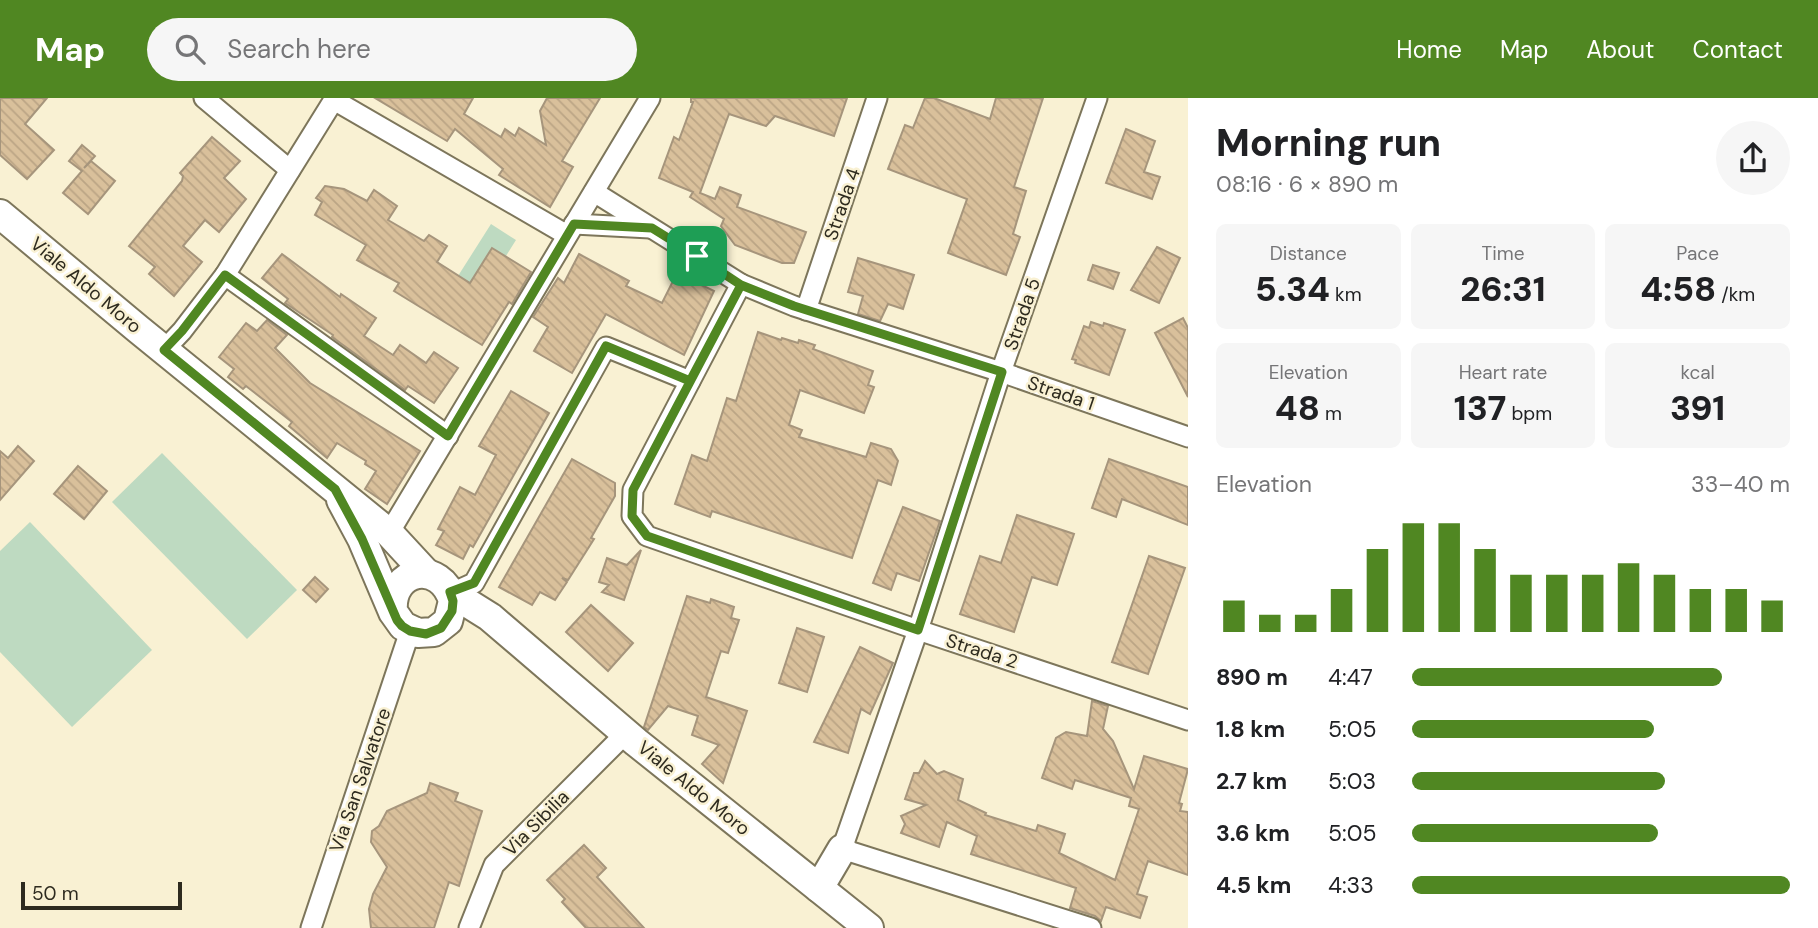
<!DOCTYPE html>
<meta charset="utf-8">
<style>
:root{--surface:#fff;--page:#f6f6f6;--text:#202124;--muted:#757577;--accent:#508722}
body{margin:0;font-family:"DM Sans",sans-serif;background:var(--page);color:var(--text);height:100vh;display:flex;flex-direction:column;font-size:26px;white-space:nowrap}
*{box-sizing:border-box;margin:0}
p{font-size:23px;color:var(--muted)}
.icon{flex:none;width:38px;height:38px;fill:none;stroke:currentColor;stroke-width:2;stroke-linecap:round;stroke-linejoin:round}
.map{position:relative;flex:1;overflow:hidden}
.drawer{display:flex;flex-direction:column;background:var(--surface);width:630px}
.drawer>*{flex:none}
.scale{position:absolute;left:21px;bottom:18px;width:161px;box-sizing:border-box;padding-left:7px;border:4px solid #2e2b1f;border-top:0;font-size:19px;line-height:24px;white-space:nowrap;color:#2e2b1f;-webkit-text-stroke:5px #f9f1d3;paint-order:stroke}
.pin{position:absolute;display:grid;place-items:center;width:60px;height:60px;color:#fff;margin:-30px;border-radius:14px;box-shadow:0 4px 10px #0006}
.round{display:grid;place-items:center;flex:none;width:74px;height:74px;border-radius:37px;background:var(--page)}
.summary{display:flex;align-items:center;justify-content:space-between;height:119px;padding:0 28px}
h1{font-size:38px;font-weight:800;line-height:52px}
.metrics{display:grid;grid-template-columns:repeat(3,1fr);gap:10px;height:119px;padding:7px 28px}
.metrics div{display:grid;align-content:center;border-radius:10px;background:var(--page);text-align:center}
.metrics b{font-size:35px;font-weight:800}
.metrics small{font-size:19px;font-weight:400}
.metrics p{font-size:19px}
.chart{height:196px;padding:14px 28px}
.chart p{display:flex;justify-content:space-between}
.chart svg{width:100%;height:126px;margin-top:7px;stroke:var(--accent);stroke-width:6}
ul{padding:0 28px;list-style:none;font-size:23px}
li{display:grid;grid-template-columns:112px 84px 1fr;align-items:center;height:52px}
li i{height:18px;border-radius:9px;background:var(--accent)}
header{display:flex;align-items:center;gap:42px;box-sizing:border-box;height:98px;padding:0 35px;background:var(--accent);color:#fff}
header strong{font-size:33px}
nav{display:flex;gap:38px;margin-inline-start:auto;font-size:24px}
.search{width:490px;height:63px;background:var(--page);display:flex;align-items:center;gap:18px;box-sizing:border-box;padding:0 24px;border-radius:38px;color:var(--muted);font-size:26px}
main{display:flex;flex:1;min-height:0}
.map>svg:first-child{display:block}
.green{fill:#bedac1}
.building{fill:url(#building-back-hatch);stroke:#a6957c;stroke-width:2}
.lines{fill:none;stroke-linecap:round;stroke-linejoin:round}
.street-casing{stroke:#7d765b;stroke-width:23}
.secondary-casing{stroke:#7d765b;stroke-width:32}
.street{stroke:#fff;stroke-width:19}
.secondary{stroke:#fff;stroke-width:28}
.route-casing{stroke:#fff;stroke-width:14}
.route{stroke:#508722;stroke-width:9}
.labels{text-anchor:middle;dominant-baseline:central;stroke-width:5;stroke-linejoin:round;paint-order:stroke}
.street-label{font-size:19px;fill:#2e2b1f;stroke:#f9f1d3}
</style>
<header>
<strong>Map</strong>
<div class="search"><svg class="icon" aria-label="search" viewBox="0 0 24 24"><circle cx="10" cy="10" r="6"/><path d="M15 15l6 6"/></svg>Search here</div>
<nav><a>Home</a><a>Map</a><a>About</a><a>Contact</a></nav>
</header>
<main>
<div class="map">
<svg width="1188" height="830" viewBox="0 0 1188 830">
<defs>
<pattern id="building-back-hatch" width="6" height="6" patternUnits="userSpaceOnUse" patternTransform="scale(1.75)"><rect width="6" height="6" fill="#d9c09b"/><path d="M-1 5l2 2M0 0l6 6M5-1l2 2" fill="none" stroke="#bba585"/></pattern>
</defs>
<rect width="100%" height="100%" fill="#f9f1d3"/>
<g class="green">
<polygon points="491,126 516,142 506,158 492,150 470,185 458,178"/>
<polygon points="162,355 297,492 247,541 112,404"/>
<polygon points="30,424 152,552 72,629 0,554 0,453"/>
</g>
<g class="building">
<polygon points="0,0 47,0 25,26 54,52 27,81 0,57"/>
<polygon points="375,0 473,0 464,16 501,39 505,31 515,38 519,30 546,47 540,13 547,0 600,0 562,63 573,69 550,109 499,77 503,71 455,31 447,43"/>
<polygon points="691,0 847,0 834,38 775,18 766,28 729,16 700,95 715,101 720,89 741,97 737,109 806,134 794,165 782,165 735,147 721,128 724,121 690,99 693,94 659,80 674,39 679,42 693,4 691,4"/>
<polygon points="925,0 934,0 990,21 996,0 1043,0 1014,89 1026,93 1013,136 1020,139 1006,177 948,155 967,101 888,71 905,27 913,30"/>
<polygon points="1126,31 1155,43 1144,74 1160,79 1152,101 1106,85"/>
<polygon points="212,39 240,63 224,80 246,101 219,134 205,122 183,148 202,164 174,198 149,176 155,169 129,148 182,83 183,78 180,75"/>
<polygon points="82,47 95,58 84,70 91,63 115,83 88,116 63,95 82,73 69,63"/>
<polygon points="325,88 344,91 367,103 374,92 397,108 388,122 424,143 429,137 447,148 437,164 470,185 492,150 531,174 512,206 509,204 482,247 394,193 399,185 357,162 366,147 315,117 322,104 316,100"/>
<polygon points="1157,149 1180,160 1159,205 1131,192"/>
<polygon points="282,156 340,199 341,196 376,220 364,238 393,257 400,247 426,265 434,254 458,270 434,305 408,288 405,292 332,239 333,237 285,205 288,201 262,180"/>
<polygon points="579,156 629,183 626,188 662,205 677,175 714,193 684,257 606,216 572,275 534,253 548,229 533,219 558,180 564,185"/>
<polygon points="858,160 914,177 903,211 888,206 880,223 858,216 863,198 848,194"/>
<polygon points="1093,167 1119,175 1113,191 1088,182"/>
<polygon points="1183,220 1188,230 1188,299 1155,235"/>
<polygon points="267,222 287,237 275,250 310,285 420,353 387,406 365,391 376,373 365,366 366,363 337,345 327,360 289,328 292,324 246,288 243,291 228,279 234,271 219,259 246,225 257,233"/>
<polygon points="1091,224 1103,228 1104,225 1125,232 1109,277 1075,265 1076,262 1072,261 1084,228 1089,230"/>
<polygon points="758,234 781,242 782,240 798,245 799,242 815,247 813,251 873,273 868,287 874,289 864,315 800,292 789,327 802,332 799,339 866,359 871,345 891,351 898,363 891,387 878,382 852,460 712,413 710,419 675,406 692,357 707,363 727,300 736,303"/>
<polygon points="511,293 549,315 473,449 470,447 463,461 436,447 444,433 438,431 460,389 475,397 496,357 479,348"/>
<polygon points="18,348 34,363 0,402 0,353 8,360"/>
<polygon points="572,361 615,385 615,398 591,440 594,441 568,482 562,480 567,484 555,502 540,494 532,507 499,489"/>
<polygon points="1109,361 1188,389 1188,427 1122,401 1116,419 1092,410"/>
<polygon points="78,368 107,393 84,421 54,396"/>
<polygon points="903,409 940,423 919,483 897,475 891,492 873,485"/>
<polygon points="1017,417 1074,436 1057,487 1032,479 1014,534 960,516 980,458 1001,465"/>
<polygon points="641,452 624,502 602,494 609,487 599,484 607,460 627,467"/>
<polygon points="1149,458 1185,470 1148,576 1112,564"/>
<polygon points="315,479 328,491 316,504 303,492"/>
<polygon points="687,498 710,505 711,501 734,509 731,520 739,522 728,555 721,553 706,599 747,613 723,685 702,666 719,647 692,637 698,618 668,608 648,632 644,629"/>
<polygon points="591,507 633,545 608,573 566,534"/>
<polygon points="797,530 824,539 807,594 779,585"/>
<polygon points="860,549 893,565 870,616 861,611 848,655 814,644"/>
<polygon points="1092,603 1108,608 1103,631 1113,643 1134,691 1144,658 1188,671 1179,705 1182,706 1180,713 1188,714 1188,777 1148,763 1137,796 1147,799 1140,820 1106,809 1101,823 1095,818 1070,810 1076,790 971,756 977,738 947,724 939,749 901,735 905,726 901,718 926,707 905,701 914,675 919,675 925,663 937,676 944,673 963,681 958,702 986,715 985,717 1036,733 1038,727 1065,736 1059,755 1115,782 1139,711 1129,708 1131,700 1075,682 1072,691 1042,680 1056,640 1066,634 1087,638"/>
<polygon points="430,685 458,695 455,703 482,713 459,788 449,784 434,830 371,830 369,811 373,796 387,769 371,744 372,733 379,728 387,713 427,695"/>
<polygon points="584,747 606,770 597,779 644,830 586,830 562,804 565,801 547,782"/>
</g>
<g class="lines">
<g class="street-casing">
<g id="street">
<polyline points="204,0 290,72"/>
<polyline points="334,2 567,137"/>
<polyline points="594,94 741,186 794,208 1001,274 1188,339"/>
<polyline points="574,126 650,130"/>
<polyline points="225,177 448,338"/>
<polyline points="741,186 633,392 632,418 647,438 918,532 1188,622"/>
<polyline points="806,212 877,0"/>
<polyline points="164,252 182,233 225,177 335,0"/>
<polyline points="389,435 650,0"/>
<polyline points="452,495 474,485 606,249 690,283"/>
<polyline points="311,830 410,533"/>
<polyline points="469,830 494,767 626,635"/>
<polyline points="1091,830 842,751 918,532 1001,274 1097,0"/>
</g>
</g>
<g class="secondary-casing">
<g id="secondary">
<polyline points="0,116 138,231 389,435 426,475"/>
<path d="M341,402L362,441L393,514L403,528L418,535L434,534L448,523L453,503C441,461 389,470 393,514"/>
<polyline points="450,494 490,519 636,644 869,830"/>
<polyline points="819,790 842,751"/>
</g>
</g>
<use href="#street" class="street"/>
<use href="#secondary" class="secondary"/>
</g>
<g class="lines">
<g class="route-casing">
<polyline id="route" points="697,158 652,130 574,126 448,338 225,177 182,233 164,252 335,391 362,441 397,522 402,528 410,533 426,536 441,530 452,513 453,503 450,494 474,485 606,248 690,283 741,187 794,208 1002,274 918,532 647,438 632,418 633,392 741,187 697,158"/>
</g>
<use href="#route" class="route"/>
</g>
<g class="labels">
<g class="street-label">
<text transform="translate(842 106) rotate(-71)">Strada 4</text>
<text transform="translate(86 187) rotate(40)">Viale Aldo Moro</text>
<text transform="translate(1022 216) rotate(-71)">Strada 5</text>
<text transform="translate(1061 295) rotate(19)">Strada 1</text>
<text transform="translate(982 553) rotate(18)">Strada 2</text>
<text transform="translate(360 682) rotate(-71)">Via San Salvatore</text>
<text transform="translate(694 690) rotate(39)">Viale Aldo Moro</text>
<text transform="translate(536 725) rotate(-45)">Via Sibilia</text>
</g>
</g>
</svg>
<div class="scale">50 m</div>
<div class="pin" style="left:697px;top:158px;background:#1e9e55"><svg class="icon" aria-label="arrive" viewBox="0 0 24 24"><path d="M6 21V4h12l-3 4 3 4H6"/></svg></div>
</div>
<section class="drawer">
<div class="summary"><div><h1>Morning run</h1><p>08:16 · 6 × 890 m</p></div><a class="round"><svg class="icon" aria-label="share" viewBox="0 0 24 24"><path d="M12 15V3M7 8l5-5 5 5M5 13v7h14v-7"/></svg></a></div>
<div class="metrics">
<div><p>Distance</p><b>5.34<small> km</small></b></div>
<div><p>Time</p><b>26:31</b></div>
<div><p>Pace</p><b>4:58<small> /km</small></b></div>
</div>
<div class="metrics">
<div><p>Elevation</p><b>48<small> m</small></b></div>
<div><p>Heart rate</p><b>137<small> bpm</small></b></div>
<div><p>kcal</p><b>391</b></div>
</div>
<div class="chart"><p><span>Elevation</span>33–40 m</p>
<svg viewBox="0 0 160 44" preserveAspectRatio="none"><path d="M5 44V33M15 44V38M25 44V38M35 44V29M45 44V15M55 44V6M65 44V6M75 44V15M85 44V24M95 44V24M105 44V24M115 44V20M125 44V24M135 44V29M145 44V29M155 44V33"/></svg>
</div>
<ul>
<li><b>890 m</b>4:47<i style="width:82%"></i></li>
<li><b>1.8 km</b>5:05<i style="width:64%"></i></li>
<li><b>2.7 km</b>5:03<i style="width:67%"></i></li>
<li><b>3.6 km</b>5:05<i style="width:65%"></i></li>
<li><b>4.5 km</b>4:33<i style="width:100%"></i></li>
</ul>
</section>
</main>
